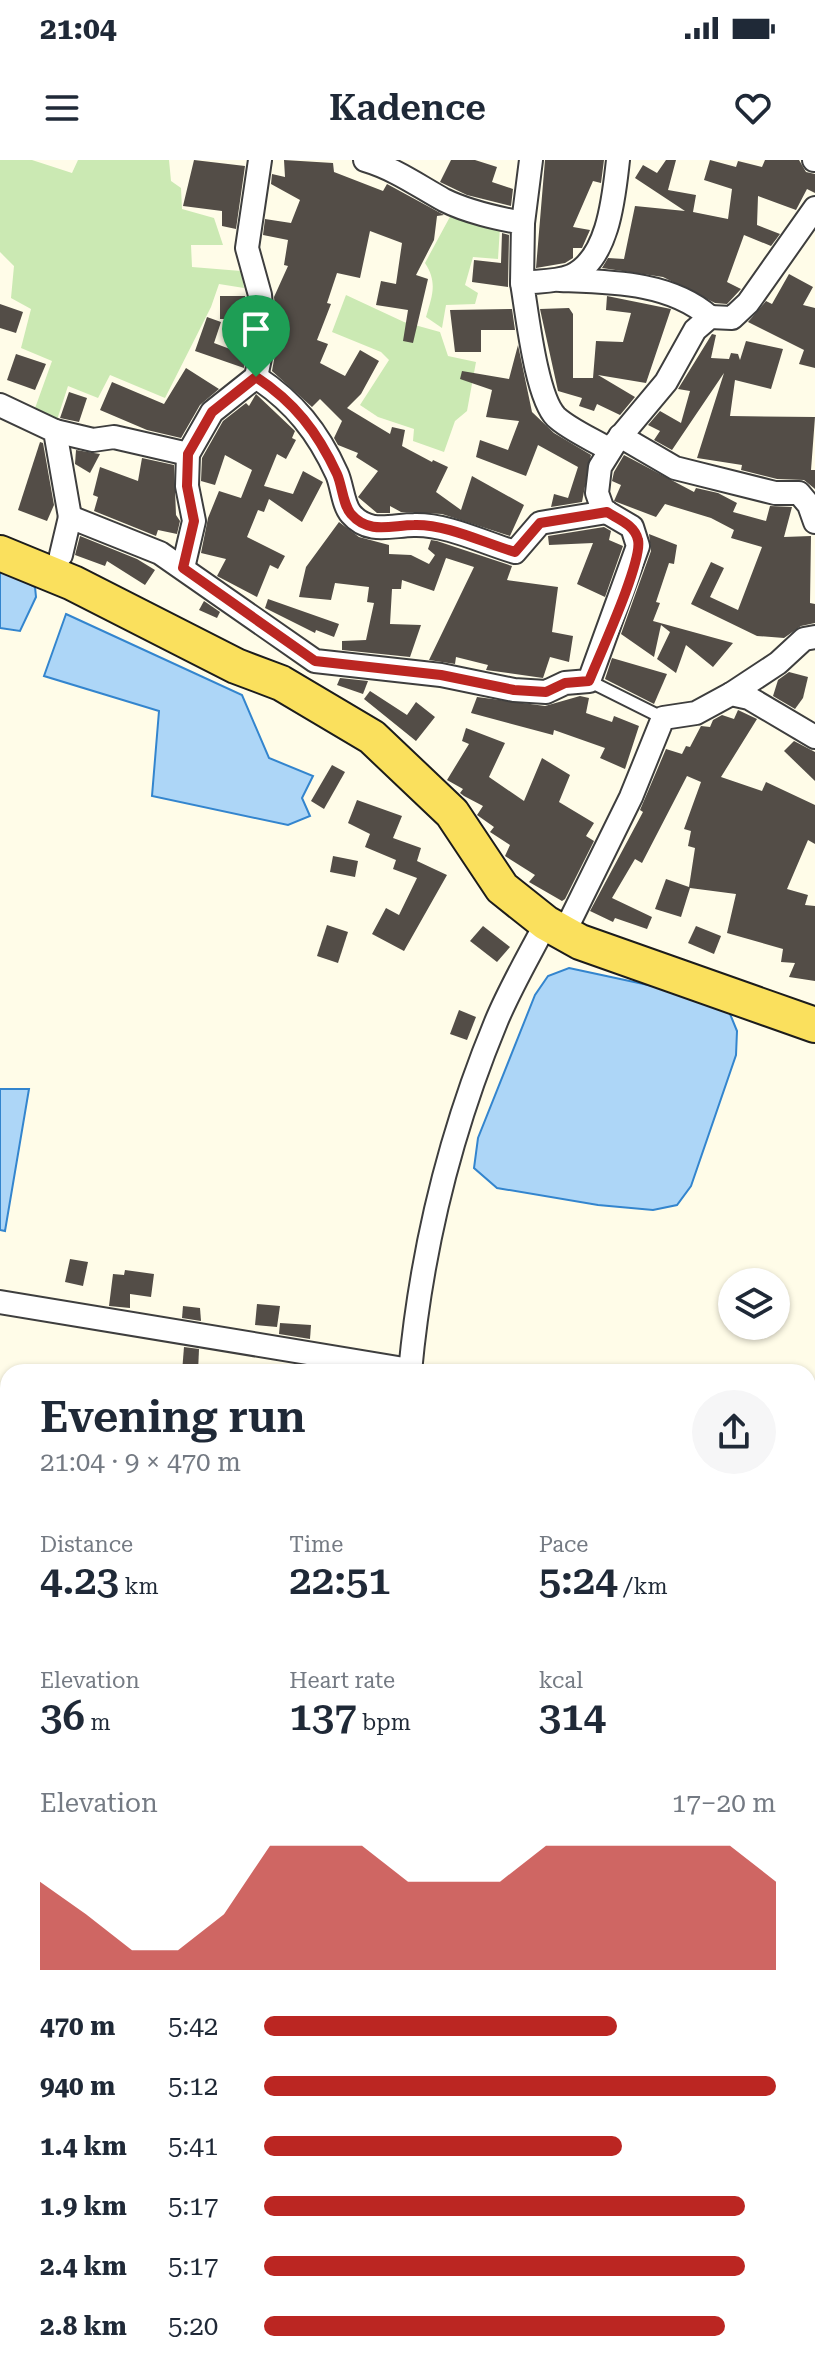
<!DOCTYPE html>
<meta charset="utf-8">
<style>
:root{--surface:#fff;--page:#f6f6f7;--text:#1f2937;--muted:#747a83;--accent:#bb2622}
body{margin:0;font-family:"Roboto Serif",serif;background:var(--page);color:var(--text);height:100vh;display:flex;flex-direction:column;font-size:30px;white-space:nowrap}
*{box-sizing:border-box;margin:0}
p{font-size:26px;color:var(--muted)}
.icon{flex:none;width:44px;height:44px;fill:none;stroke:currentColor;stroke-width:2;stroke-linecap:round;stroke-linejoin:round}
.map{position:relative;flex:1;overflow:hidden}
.drawer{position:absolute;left:0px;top:1204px;width:816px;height:1008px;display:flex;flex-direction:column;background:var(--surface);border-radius:24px 24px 0 0;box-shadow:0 2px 6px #0004}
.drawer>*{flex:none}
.fabs{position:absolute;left:718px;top:1108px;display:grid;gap:16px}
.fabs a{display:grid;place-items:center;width:72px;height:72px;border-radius:50%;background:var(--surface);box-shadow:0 2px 6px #0004;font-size:40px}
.pin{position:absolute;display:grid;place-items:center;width:68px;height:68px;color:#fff;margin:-82px -34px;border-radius:50% 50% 50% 0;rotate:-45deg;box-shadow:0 0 8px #0007}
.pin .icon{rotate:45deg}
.round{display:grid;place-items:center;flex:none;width:84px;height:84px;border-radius:42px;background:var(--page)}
.overview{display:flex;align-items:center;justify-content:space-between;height:136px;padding:0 40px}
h1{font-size:44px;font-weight:600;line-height:60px}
.metrics{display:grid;grid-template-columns:repeat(3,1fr);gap:12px;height:136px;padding:8px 40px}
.metrics div{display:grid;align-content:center}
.metrics b{font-size:40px;font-weight:600}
.metrics small{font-size:22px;font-weight:400}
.metrics p{font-size:22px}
.chart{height:224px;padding:16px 40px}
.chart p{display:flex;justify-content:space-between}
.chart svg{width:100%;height:144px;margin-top:8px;fill:var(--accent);opacity:.7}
ul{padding:0 40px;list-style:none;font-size:26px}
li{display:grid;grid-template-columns:128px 96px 1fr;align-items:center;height:60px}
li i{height:20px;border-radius:10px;background:var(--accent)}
.status{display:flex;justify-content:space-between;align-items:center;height:56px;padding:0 40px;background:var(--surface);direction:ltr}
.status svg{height:22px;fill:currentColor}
header{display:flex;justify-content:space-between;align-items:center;height:104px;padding:0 40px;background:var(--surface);font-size:36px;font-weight:600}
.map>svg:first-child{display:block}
.green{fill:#cbe9b3}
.forest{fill:#adda92}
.water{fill:#add6f7;stroke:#3385ce;stroke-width:2}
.building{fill:#534d47}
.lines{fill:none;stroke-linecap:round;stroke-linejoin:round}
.lane-casing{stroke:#3e3e3e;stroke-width:15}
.street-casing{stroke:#3e3e3e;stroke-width:26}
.primary-casing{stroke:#1c1c1c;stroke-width:38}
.lane{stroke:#fff;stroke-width:11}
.street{stroke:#fff;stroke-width:22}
.primary{stroke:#fae05d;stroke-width:34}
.route-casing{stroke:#fff;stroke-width:16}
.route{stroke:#bb2622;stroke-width:10}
</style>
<div class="status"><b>21:04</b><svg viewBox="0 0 49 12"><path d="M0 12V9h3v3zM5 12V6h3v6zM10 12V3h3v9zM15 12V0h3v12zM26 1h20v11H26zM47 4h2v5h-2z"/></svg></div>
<header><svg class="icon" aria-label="menu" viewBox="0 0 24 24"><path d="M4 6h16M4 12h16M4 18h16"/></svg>Kadence<svg class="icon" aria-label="heart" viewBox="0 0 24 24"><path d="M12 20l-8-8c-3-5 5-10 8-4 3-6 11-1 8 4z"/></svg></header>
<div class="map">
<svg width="815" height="2212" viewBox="0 0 815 2212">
<rect width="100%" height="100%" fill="#fffce8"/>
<g class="green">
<polygon points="0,0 32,0 72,13 78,0 169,0 171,21 181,28 182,49 214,58 223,85 191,85 192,107 241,111 244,128 219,124 211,147 165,238 110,215 98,238 68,226 57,260 34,251 52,201 21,188 31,149 11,138 14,106 0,92"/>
<path d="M452,53L500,67L498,99L473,97L465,125L478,133L475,144L446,145L442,168L426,157C432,136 438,123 425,103Z"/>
<polygon points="346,135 404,162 440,172 448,196 476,202 467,251 455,261 444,292 413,281 414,269 378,257 360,245 389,200 381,192 332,172"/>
</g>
<g class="forest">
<polygon points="808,1681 815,1690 815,1793 808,1815"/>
<polygon points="8,2156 8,2204 145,2204 140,2212 0,2212 0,2160"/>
<polygon points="167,2204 226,2204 240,2212 165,2212"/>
</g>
<g class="water">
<polygon points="0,408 35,427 36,437 20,471 0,468"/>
<polygon points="66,454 242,535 269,598 313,616 302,638 310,656 288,665 152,636 159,551 44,516"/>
<polygon points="569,808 704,837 728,849 737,871 736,895 691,1026 677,1045 653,1050 598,1045 497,1028 474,1008 478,978 535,835 548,816"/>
<polygon points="0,929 29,929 5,1071 0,1070"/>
</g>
<g class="building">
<polygon points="194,0 245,6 236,69 222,66 222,51 183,46"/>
<polygon points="284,0 333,3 334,12 383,31 387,24 444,55 437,56 434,80 416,115 428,119 413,183 403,181 408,150 376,145 381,121 396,124 402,83 370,71 360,118 337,113 327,143 331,144 317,180 328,184 320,203 345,216 360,190 379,201 361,234 347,248 390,274 392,267 405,270 402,286 432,302 433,300 448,307 436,332 461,350 472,316 524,345 510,376 442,354 401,352 390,346 390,353 377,353 358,337 378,311 356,297 358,293 338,285 334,278 342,261 320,239 312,247 272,211 278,178 274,137 288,106 284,105 288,80 263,75 265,59 291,63 300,40 271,24 272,14 285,17"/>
<polygon points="451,0 475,0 497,7 492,22 513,29 511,46 467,35 440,22"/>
<polygon points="545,0 604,0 601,23 593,21 573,67 590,70 582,88 573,88 573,98 565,103 536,108"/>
<polygon points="666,0 676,0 668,30 696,35 693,52 728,59 732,29 704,20 710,0 736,7 738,1 762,7 765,0 799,0 806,12 815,14 815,33 807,29 796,50 758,36 757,65 780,74 771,86 744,75 727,122 741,129 727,144 715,143 663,117 602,108 608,98 624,99 635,46 685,51 635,18 643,5 657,13"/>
<polygon points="502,73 509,75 508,127 472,122 474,100 501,103"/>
<polygon points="789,114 813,127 803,145 815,148 815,208 799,204 804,190 748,162 766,141 772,144"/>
<rect x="220" y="136" width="25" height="23"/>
<polygon points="607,136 671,149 646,223 598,215 635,237 620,255 597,244 594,251 579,246 582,238 558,231 540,149 569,148 573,154 573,218 593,218 596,181 623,182 631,153 606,150"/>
<polygon points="0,144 23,152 16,173 0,168"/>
<polygon points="512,149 515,170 481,170 481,192 455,192 450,150"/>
<polygon points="207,157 221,162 214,183 246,195 244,208 195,191"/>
<polygon points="712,174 716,175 711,198 729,199 731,193 738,194 740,200 746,181 783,189 771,229 735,220 730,256 815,257 811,310 815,310 815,329 804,320 777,319 741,310 742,305 697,298 724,213 672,290 654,280 660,271 648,265 660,251 681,263 690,231 678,229"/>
<polygon points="518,185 532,252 554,273 591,295 582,342 551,347 554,334 568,338 578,307 538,285 526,316 476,297 480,280 508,290 519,261 486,257 492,230 460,219 462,211 509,219"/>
<polygon points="16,194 46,204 35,230 7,220"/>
<polygon points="186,208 219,229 200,245 181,278 147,270 100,250 112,222 164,244"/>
<polygon points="69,232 87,238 79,262 60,258"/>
<polygon points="256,234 295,271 292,278 296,280 286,299 277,294 264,326 293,334 303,311 323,322 302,362 269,339 264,352 258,350 247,377 285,396 278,409 270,405 257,437 217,416 226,399 201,393 208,358 219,331 241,338 252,310 225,295 215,325 201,321 202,298 223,261 246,243 249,246"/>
<polygon points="40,282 43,283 54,345 47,361 18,350"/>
<polygon points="76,290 100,294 90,313 75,304"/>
<polygon points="624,295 694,332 696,328 718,333 737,343 733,352 766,361 770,346 792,347 784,377 811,376 810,443 815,444 815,463 801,466 784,478 757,476 691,444 711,402 724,408 710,437 738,450 762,387 731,378 734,370 711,358 665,344 656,357 614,341 621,325 612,321 614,312"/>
<polygon points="142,298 174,305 176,355 180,361 177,374 158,370 156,376 94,351 98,337 93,335 100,307 138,321"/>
<polygon points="339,362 359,377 389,385 389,394 411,395 429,404 435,395 428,389 431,380 437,381 512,406 507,420 558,427 552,472 573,476 569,502 550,497 543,518 486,510 488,505 456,497 455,504 429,500 474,407 446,398 434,431 402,420 401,429 392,429 390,464 421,465 410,497 342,490 342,481 366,480 374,443 367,442 369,427 335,423 331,440 299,437 306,407"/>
<polygon points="604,367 611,371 609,380 623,386 605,437 577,424 593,383 549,385 548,376"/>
<polygon points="649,374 677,385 674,404 669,403 656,442 660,443 653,461 733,483 713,507 686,485 676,513 657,499 670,472 661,465 654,497 621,474 651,391"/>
<polygon points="80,376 137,399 155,410 145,425 107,401 105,406 75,395"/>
<polygon points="268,439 339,464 334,477 316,470 315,473 265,448"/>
<polygon points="204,441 220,452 217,458 199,450"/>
<polygon points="612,498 667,514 654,544 605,519"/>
<polygon points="789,512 808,517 803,538 795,549 773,536 778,520"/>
<polygon points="340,518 368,521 363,534 337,525"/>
<polygon points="370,531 407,555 416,542 435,557 416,581 364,539"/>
<polygon points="580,536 589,538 586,553 612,562 614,556 639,566 625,609 600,598 605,588 554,570 553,575 471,553 477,537 545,546"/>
<polygon points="738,550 757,559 721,617 762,631 766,622 815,645 815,684 808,680 787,729 808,735 805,745 815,746 815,821 789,817 795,803 781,802 783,789 727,773 736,734 690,728 681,757 655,749 666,719 689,727 695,688 688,686 691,671 684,669 701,622 687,616 642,703 635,699 612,738 652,757 647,769 615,758 613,762 590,751 643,652 640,650 666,589 682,594 686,586 690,587 701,566 710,567 713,560 722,555 734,559"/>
<polygon points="466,568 505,583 489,617 524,641 542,598 570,615 559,642 594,663 586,676 594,681 565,739 562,741 529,722 535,715 505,696 510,685 490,672 494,667 477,655 483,646 464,636 460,633 463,629 447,620 469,584 462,581"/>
<polygon points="794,581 815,592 815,621 784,591"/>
<polygon points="332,605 345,612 324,649 311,641"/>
<polygon points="357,640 402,656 393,678 421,688 417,701 447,715 404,791 372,774 386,748 399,755 417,718 393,709 396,700 365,687 370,674 348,663"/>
<polygon points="333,696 358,701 355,717 330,712"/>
<polygon points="327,765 348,772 338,803 317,796"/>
<polygon points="483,766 510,787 497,802 470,781"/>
<polygon points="696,766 721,776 714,794 688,783"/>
<polygon points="459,850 476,857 467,880 450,874"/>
<polygon points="70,1099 88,1102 83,1126 65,1122"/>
<polygon points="125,1110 154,1114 151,1137 130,1134 130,1148 109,1146 113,1114 124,1115"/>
<polygon points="257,1144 280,1146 277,1167 255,1165"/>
<polygon points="183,1146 200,1148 201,1161 182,1158"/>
<polygon points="280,1163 311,1165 310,1179 279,1174"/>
<polygon points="184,1187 199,1189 198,1212 182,1212"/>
</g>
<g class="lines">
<g class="lane-casing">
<polyline id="lane" points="589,521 663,558"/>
</g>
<g class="street-casing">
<g id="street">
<path d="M365,0C395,9 417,25 444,40C468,52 496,58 523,63L522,123"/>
<polyline points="814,0 815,0"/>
<polyline points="523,63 531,0"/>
<path d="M560,120C612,122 670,122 710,157"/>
<path d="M256,217C294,242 318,272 337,314C342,325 343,345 351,354C369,375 392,365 414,365C447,364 484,383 515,392L540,363L607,352"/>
<polyline points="0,245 55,271 70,357"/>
<polyline points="55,271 93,280 114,277 188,294"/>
<polyline points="620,276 675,308 775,333 799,333 809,345 815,362"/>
<path d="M610,290C594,280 570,270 556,257C536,237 527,152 522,123C538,121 556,122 571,116C609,99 614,35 618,0"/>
<polyline points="61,395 70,357 160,393 315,501 441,515 514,530 546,532 565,523 589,521 638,386 632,367 603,350 597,333 600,307 615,283 666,222 695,170 710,157 732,158 748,143 815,48"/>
<polyline points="183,408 194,361 187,326 188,294 212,252 256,217 264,179 260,135 247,88 260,0"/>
<polyline points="731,534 778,503 804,479 815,477"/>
<polyline points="564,773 631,637 663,558 696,553 731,534 749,538 815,577"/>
<polyline points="0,1142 410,1210"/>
<path d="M410,1212C421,1093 450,973 496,862C510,828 529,796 546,763"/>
<polyline points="0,1833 8,1830"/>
<polyline points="361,2204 362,2212"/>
</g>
</g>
<g class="primary-casing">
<polyline id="primary" points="0,393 73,423 236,506 281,523 372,577 452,653 502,728 546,763 580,782 815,865"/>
</g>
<use href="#lane" class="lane"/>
<use href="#street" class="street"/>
<use href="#primary" class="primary"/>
</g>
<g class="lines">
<g class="route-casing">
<path id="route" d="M256,217C294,242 317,271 337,314C342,325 343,345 351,354C369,375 392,365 414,365C447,364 484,383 515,392L540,363L607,352C618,359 635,365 638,380C643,401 599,496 589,521L565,523L546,532L514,530L441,515L315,501L183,408L194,361L187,326L188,294L212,252Z"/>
</g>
<use href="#route" class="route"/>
</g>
</svg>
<div class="fabs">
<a><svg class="icon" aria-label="layers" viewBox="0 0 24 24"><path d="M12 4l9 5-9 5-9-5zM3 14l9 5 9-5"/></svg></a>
</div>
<div class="pin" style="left:256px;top:217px;background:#1e9e55"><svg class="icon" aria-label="arrive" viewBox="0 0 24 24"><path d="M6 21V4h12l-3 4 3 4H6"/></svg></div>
<section class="drawer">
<div class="overview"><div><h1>Evening run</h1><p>21:04 · 9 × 470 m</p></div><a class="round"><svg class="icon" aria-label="share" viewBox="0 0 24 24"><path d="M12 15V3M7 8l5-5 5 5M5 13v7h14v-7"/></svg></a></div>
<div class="metrics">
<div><p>Distance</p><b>4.23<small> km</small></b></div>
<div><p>Time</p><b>22:51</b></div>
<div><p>Pace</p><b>5:24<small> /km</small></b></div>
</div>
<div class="metrics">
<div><p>Elevation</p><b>36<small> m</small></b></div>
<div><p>Heart rate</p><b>137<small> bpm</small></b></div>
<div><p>kcal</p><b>314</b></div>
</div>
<div class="chart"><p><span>Elevation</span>17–20 m</p>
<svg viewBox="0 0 160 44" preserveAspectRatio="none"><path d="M0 44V17L10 27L20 38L30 38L40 27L50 6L60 6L70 6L80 17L90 17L100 17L110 6L120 6L130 6L140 6L150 6L160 17V44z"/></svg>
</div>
<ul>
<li><b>470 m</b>5:42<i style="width:69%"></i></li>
<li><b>940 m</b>5:12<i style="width:100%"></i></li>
<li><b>1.4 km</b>5:41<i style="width:70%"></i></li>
<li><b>1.9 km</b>5:17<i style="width:94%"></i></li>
<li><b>2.4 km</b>5:17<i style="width:94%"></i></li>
<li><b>2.8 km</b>5:20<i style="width:90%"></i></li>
</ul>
</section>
</div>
